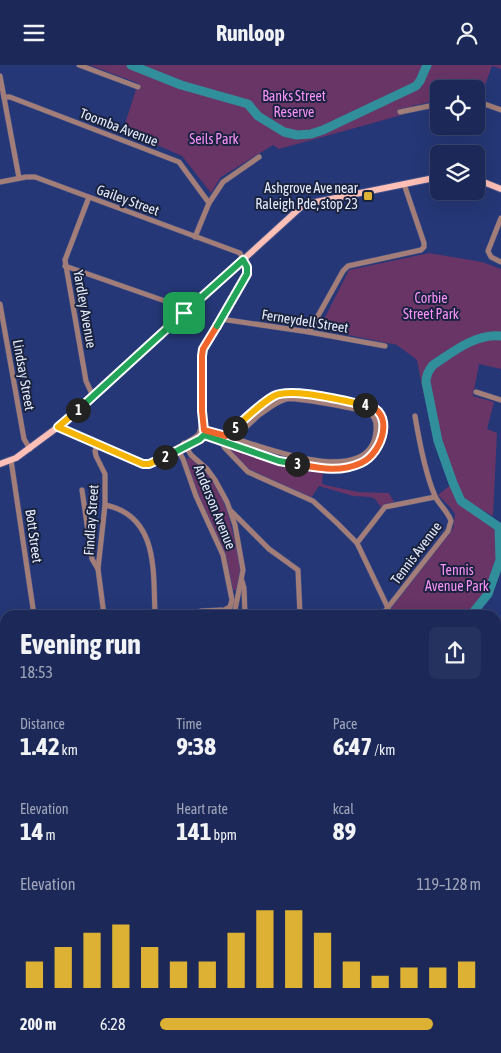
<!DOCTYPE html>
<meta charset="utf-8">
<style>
:root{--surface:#1c2958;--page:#25315e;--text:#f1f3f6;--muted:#a0a6ba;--line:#3a456e;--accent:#ddb133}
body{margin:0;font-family:"Asap Condensed",sans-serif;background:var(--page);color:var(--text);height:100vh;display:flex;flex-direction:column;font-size:19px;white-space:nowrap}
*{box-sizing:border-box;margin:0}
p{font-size:16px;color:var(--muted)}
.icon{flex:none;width:28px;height:28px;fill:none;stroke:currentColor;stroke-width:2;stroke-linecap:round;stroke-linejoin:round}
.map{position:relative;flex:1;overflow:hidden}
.drawer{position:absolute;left:0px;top:545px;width:501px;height:444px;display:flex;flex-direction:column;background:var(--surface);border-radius:15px 15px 0 0;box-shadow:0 5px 20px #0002,0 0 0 1px var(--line)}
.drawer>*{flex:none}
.controls{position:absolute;left:430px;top:15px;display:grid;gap:10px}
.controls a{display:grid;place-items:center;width:55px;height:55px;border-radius:8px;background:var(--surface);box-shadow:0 5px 20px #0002,0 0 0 1px var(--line);font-size:25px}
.pin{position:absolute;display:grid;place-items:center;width:42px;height:42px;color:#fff;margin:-21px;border-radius:10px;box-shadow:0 2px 8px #0006}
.km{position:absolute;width:25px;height:25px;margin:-12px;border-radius:50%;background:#222;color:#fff;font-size:14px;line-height:25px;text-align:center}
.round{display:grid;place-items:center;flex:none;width:52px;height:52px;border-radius:8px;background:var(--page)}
.summary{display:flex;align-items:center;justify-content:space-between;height:85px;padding:0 20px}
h1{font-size:28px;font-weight:700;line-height:38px}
.figures{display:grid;grid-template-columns:repeat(3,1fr);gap:8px;height:85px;padding:5px 20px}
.figures div{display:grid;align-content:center}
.figures b{font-size:25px;font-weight:700}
.figures small{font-size:14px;font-weight:400}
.figures p{font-size:14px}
.chart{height:140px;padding:10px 20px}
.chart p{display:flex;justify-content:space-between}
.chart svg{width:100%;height:90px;margin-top:5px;stroke:var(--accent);stroke-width:6}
ul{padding:0 20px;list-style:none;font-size:16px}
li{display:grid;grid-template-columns:80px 60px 1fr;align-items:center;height:38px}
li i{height:12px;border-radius:6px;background:var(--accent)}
header{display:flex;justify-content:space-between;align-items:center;height:65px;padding:0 20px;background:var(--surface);font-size:22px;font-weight:700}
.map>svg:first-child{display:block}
.green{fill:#683566}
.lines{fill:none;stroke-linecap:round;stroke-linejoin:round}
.stream{stroke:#318f9c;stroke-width:1}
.river{stroke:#318f9c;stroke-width:9}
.minor-casing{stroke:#405088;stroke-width:6}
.major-casing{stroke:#405088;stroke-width:8}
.minor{stroke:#a37d77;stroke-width:5}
.major{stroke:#febfb6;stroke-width:6}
.split-1-casing{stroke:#fff;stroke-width:10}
.split-2-casing{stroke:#fff;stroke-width:10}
.split-3-casing{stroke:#fff;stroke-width:10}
.split-4-casing{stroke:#fff;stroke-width:10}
.split-5-casing{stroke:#fff;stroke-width:10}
.split-6-casing{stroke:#fff;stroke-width:10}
.split-7-casing{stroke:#fff;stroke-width:10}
.split-1{stroke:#22a559;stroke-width:6}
.split-2{stroke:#f5b400;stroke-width:6}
.split-3{stroke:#22a559;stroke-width:6}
.split-4{stroke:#f0652b;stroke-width:6}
.split-5{stroke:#f5b400;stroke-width:6}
.split-6{stroke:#f0652b;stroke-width:6}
.split-7{stroke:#22a559;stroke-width:6}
.poi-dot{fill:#ddb133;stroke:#19223e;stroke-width:2}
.labels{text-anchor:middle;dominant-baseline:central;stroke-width:4;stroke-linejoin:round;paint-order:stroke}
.park-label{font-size:14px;fill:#fa92f7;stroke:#19223e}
.street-label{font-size:14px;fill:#e5ebfa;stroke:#19223e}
.poi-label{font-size:14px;fill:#e5ebfa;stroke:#19223e;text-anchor:end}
</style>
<header><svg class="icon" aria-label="menu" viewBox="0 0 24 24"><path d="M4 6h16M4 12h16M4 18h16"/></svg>Runloop<svg class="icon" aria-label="person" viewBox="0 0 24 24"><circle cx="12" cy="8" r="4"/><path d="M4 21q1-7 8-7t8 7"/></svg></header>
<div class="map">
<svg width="501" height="988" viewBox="0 0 501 988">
<rect width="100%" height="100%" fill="#253776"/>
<g class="green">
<polygon points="89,0 501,0 501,4 492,1 481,31 476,30 476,24 439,24 439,35 412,41 409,48 279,84 273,80 221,112 211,128 182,91 123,65 138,18"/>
<polygon points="429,188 482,197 501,204 501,304 479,299 473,331 494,337 487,364 497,368 493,451 461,433 442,378 434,339 424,331 417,295 397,280 319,264 349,205"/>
<polygon points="233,382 279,398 323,406 322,418 325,420 358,427 389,428 394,437 381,442 375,434 370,432 353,431 319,421 311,433 251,406 231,387 231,384"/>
<path d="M188,393C223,403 233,471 241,502V510L236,525H233L226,495L189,407L186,394Z"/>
<polygon points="453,418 461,436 499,462 500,495 488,529 471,550 386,550 453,463 455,449 450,442 438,430"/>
<polygon points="0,708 5,716 5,759 0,761"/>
<polygon points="496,708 501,708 501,745 496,746"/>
<polygon points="496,760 501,760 501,801 496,802"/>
<polygon points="5,770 5,984 15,984 12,988 0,988 0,772"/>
<polygon points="103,984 181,984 182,988 103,988"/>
<polygon points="204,984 264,984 261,988 206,988"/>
</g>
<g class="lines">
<g class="stream">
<polyline points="0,723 5,736"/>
<polyline points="160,984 163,988"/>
<polyline points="212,988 216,984"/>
</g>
<g class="river">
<polyline points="131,0 181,20 248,39 258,51 284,67 297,70 311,69 323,65 416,21 420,16 427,0"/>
<path d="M471,550L488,529L500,495L499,462L461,436L453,418L438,376L426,317C426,310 428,306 433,300C453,287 476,268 501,271"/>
</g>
<g class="minor-casing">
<g id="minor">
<polyline points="79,0 138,22"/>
<polyline points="0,11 19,113"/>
<polyline points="4,32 10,32 179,97 209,138"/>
<polyline points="476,36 501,45"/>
<polyline points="400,47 439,39"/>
<path d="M0,117L26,112H35L240,188L247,201V209C238,224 202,279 202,293C201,306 205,360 199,369C193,376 169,386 160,394"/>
<polyline points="89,132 65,195 86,316 93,331"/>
<polyline points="501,153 488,186 491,192 501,197"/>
<polyline points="195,172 209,138 223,117 259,92"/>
<polyline points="65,201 165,236 178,242 184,248"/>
<polyline points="0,239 24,374 30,384"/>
<polyline points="221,254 309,267 385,281"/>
<polyline points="309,267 343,206 348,201 421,185 424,182 424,178 404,119"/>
<polyline points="476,327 501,335"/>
<path d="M58,362L146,400C155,398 201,377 204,369C206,363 204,356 203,350"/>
<path d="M200,366C207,373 222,375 232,379C258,388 282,396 309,401C318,403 327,405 336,404C346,404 360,400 368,394C384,381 392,348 368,340C344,336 294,322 272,332L230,367C226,371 224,376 224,382L248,407L313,436L337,458L357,478L388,543"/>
<path d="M200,366L205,365L210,366C219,369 228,372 237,374C267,384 372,424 376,366C377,357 375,350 367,347C354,343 296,332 286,334C275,337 268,344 259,350C250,358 236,373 225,376"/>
<polyline points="184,378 191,390 207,404 215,415 227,437 235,460 243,505 234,550"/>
<polyline points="97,380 95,386 96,391 105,409 105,440 98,504 104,550"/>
<polyline points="178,385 183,394 196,431 223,490 232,535 230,542 226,544"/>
<polyline points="11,395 34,550"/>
<polyline points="82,425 92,494 98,504"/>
<path d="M105,440C159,451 153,507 155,549"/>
<polyline points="231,446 269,484 298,505 300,550"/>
<polyline points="357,478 385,442 435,432"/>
<polyline points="242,516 244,523 245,550"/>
<polyline points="201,546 222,545"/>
<polyline points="114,550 195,547 214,550"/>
<path d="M382,550L448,466L451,456C448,446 439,440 435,431C425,408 419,375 415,351"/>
<polyline points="496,754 501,754"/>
<polyline points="0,768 5,766"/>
<polyline points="496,835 501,834"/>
<polyline points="496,878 501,878"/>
<polyline points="496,947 501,947"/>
<polyline points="71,984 71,988"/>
<polyline points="289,984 298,988"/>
<polyline points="22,988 24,984"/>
<polyline points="375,988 375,984"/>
</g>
</g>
<g class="major-casing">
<g id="major">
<polyline points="476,114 501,124"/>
<polyline points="0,399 16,393 66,356 301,142 311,138 439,112"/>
<polyline points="0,666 5,668"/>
<polyline points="188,984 189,988"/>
<polyline points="197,984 199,988"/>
</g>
</g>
<use href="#minor" class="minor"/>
<use href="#major" class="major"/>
</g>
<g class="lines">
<g class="split-1-casing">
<polyline id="split-1" points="78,345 184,248"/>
</g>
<g class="split-2-casing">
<polyline id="split-2" points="78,345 58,362 143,399 149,399 165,392"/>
</g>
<g class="split-3-casing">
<polyline id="split-3" points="165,392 200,374 204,370 279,396 297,399"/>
</g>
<g class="split-4-casing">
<path id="split-4" d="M297,399C319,403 339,408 361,398C383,388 396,345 365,340"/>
</g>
<g class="split-5-casing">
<path id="split-5" d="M235,363C246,353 261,338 274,331C291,322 344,336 365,340"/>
</g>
<g class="split-6-casing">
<polyline id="split-6" points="217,261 203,284 202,291 202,346 204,365 226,371 235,363"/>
</g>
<g class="split-7-casing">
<polyline id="split-7" points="184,248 243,195 247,202 247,209 217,261"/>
</g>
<use href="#split-1" class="split-1"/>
<use href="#split-2" class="split-2"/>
<use href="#split-3" class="split-3"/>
<use href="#split-4" class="split-4"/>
<use href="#split-5" class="split-5"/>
<use href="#split-6" class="split-6"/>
<use href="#split-7" class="split-7"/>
</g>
<rect class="poi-dot" x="363" y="126" width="10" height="10" rx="2.5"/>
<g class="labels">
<g class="park-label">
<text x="294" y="31">Banks Street<tspan x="294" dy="16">Reserve</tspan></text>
<text x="214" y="74">Seils Park</text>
<text x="431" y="233">Corbie<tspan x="431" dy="16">Street Park</tspan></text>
<text x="457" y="505">Tennis<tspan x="457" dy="16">Avenue Park</tspan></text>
</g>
<g class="street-label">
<text transform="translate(119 62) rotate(21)">Toomba Avenue</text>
<text transform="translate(128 135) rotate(20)">Gailey Street</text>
<text transform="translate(85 244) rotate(80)">Yardley Avenue</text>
<text transform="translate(305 256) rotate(9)">Ferneydell Street</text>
<text transform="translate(24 310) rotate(80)">Lindsay Street</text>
<text transform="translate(215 442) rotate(68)">Anderson Avenue</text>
<text transform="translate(91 455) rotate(-86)">Findlay Street</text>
<text transform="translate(34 471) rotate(82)">Bott Street</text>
<text transform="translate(416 488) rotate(-53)">Tennis Avenue</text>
</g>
<g class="poi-label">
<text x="358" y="123">Ashgrove Ave near<tspan x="358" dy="16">Raleigh Pde, stop 23</tspan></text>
</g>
</g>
</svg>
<div class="controls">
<a><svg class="icon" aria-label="locate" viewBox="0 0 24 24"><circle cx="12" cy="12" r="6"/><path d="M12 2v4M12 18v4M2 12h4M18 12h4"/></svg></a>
<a><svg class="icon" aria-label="layers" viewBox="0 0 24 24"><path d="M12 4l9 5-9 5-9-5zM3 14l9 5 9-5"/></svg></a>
</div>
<div class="pin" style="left:184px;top:248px;background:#1e9e55"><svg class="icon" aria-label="arrive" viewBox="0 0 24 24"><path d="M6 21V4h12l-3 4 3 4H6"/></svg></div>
<b class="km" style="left:78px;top:345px">1</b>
<b class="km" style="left:165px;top:392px">2</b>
<b class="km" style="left:297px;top:399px">3</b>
<b class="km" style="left:365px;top:340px">4</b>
<b class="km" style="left:235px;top:363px">5</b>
<section class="drawer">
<div class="summary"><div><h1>Evening run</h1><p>18:53</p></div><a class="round"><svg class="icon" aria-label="share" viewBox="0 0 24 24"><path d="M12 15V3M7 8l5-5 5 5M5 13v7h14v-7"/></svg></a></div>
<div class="figures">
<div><p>Distance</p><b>1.42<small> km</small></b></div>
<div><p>Time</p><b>9:38</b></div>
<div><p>Pace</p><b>6:47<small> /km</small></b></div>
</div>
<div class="figures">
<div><p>Elevation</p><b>14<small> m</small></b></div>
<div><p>Heart rate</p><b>141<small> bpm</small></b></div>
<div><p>kcal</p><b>89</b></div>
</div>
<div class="chart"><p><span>Elevation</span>119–128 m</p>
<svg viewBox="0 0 160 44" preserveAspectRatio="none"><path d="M5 44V31M15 44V24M25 44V17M35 44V13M45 44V24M55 44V31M65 44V31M75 44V17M85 44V6M95 44V6M105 44V17M115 44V31M125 44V38M135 44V34M145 44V34M155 44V31"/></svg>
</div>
<ul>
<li><b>200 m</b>6:28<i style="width:85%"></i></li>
</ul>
</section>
</div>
